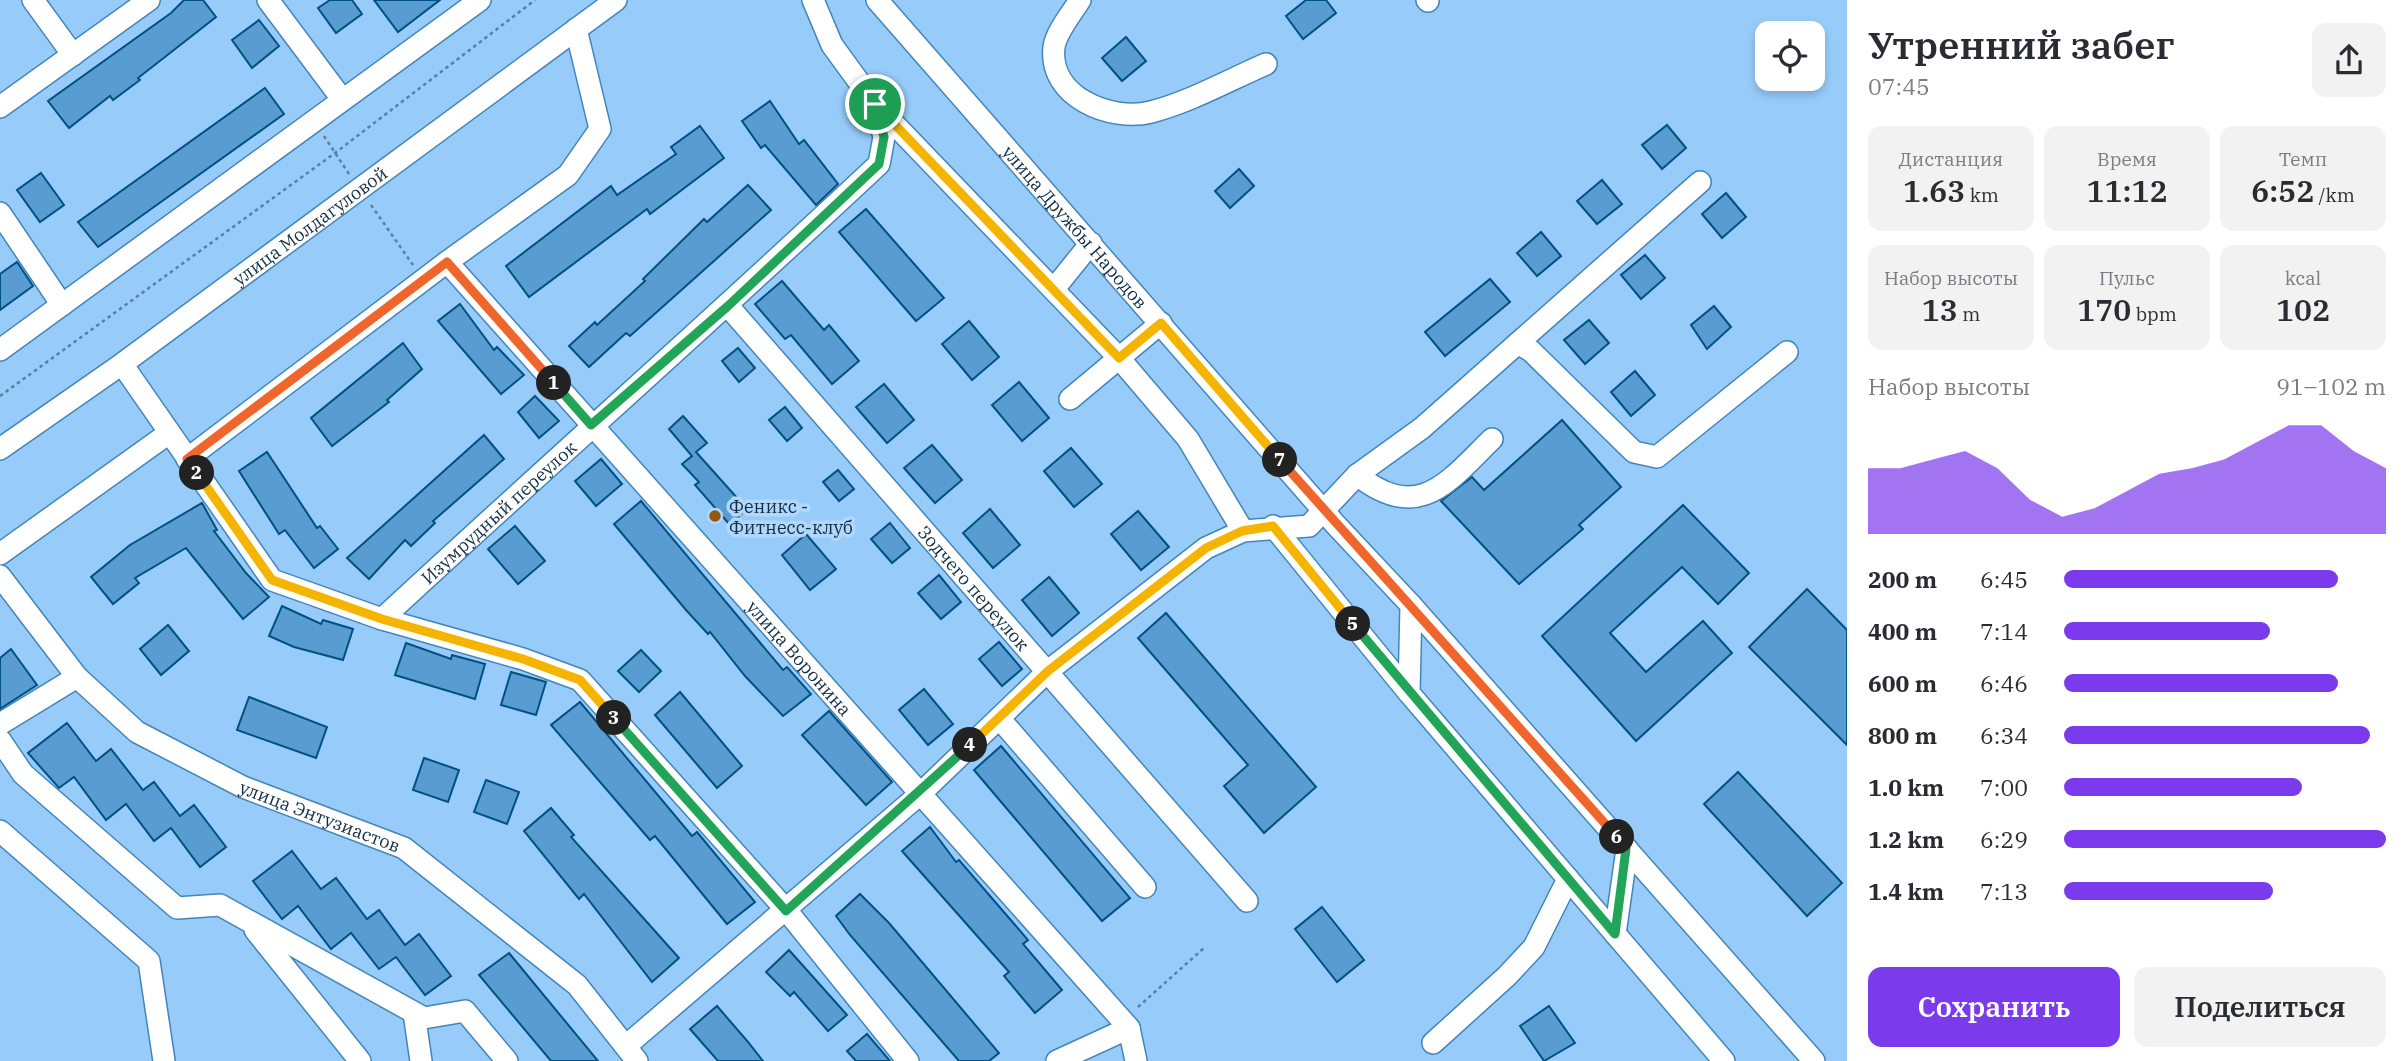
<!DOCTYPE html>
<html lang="ru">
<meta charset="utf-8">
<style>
:root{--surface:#fff;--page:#f2f2f3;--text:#2b2b33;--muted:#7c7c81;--accent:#7c3aed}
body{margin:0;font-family:"IBM Plex Serif",serif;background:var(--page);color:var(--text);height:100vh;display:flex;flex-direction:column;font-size:26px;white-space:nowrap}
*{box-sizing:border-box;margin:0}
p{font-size:23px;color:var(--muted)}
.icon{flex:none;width:38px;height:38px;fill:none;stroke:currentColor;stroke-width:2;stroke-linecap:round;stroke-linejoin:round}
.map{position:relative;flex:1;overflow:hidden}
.side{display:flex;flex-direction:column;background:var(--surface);width:560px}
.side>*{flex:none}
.buttons{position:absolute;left:1755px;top:21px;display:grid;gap:14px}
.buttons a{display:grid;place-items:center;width:70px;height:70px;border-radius:14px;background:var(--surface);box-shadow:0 4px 10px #0003;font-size:35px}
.pin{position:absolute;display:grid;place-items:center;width:60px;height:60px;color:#fff;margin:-30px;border:4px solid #fff;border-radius:50%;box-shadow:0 2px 7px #0007}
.km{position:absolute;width:35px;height:35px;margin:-18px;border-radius:50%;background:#222;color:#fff;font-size:19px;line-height:35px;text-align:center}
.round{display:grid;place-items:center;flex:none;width:74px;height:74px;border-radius:14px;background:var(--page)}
.summary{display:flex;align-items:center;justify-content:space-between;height:119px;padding:0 21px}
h1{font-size:38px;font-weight:600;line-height:52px}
.figures{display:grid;grid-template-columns:repeat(3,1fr);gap:10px;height:119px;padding:7px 21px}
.figures div{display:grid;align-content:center;border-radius:14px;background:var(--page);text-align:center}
.figures b{font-size:30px;font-weight:600}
.figures small{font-size:19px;font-weight:400}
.figures p{font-size:19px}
.chart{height:196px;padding:14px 21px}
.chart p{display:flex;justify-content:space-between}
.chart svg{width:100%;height:126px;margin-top:7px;fill:var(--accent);opacity:.7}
.action{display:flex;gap:14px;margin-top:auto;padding:14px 21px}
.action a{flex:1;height:80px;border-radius:14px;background:var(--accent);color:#fff;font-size:28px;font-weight:600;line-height:80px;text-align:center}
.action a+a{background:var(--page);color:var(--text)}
ul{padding:0 21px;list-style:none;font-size:23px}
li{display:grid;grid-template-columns:112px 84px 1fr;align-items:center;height:52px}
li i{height:18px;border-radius:9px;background:var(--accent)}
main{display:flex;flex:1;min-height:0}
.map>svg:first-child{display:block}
.building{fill:#599cd2;stroke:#005183;stroke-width:2}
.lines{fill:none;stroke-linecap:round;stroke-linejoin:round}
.minor-casing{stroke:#4385ba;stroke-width:24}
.path{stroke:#5780a2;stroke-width:2.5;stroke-dasharray:3.5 3.5;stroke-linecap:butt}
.minor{stroke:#fff;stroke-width:21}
.split-1-casing{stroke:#fff;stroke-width:14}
.split-2-casing{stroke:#fff;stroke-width:14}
.split-3-casing{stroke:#fff;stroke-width:14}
.split-4-casing{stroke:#fff;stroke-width:14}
.split-5-casing{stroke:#fff;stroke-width:14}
.split-6-casing{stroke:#fff;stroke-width:14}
.split-7-casing{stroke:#fff;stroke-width:14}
.split-8-casing{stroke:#fff;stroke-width:14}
.split-1{stroke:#22a559;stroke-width:9}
.split-2{stroke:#f0652b;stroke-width:9}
.split-3{stroke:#f5b400;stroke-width:9}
.split-4{stroke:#22a559;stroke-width:9}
.split-5{stroke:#f5b400;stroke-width:9}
.split-6{stroke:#22a559;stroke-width:9}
.split-7{stroke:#f0652b;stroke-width:9}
.split-8{stroke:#f5b400;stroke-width:9}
.poi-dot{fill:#905811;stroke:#b1d8fb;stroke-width:2.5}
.labels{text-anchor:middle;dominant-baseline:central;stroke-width:7;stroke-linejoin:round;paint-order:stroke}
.street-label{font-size:18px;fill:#122e45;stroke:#b1d8fb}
.poi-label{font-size:18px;fill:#122e45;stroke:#b1d8fb;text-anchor:start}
</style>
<main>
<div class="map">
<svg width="1847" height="1061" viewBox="0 0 1847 1061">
<rect width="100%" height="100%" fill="#97ccfa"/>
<g class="building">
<polygon points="184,0 203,0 216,17 138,78 140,80 113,100 110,96 69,128 48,101 171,13"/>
<polygon points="330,0 352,0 362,14 336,33 318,8"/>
<polygon points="374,0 440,0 398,32"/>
<polygon points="1306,0 1326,0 1336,13 1303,39 1286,16"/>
<polygon points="259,20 279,46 252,68 232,40"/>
<polygon points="1126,37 1146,61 1122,81 1102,58"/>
<polygon points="265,88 284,114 98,247 78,222"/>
<polygon points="770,101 799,144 804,140 838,184 816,205 765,145 761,148 742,121"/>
<polygon points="1667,125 1686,148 1662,169 1642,145"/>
<polygon points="700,126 724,158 650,214 647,209 529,297 506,266 611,186 617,195 676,154 671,147"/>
<polygon points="1239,169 1254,186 1230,208 1215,191"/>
<polygon points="41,173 64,205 40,222 17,190"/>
<polygon points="1602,180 1622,204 1597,224 1577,201"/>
<polygon points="748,185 771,210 630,336 626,333 589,367 569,346 595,322 597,325 645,281 643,279 704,219 707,222"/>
<polygon points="1726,193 1746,217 1722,238 1702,214"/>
<polygon points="866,209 944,298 916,321 839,232"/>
<polygon points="1541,232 1561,256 1537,276 1517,253"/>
<polygon points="1645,255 1665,278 1641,299 1621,275"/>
<polygon points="17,262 33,286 0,310 0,274"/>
<polygon points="1490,279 1510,302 1445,356 1425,332"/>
<polygon points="782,281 824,330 829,325 859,361 832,384 791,335 785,339 755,304"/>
<polygon points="460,304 494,350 497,347 524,375 501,394 438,321"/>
<polygon points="1714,306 1731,327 1707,349 1691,325"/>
<polygon points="1589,320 1609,343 1585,364 1564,340"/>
<polygon points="969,321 999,357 972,380 942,344"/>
<polygon points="403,343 422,369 387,400 389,402 332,446 311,418"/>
<polygon points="738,348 755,368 739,382 722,361"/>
<polygon points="1635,371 1655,395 1631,416 1611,392"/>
<polygon points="1019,382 1049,418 1022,441 992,405"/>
<polygon points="884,384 914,420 887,443 856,407"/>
<polygon points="535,396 559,421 539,438 518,412"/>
<polygon points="785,407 802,428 787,441 769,420"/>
<polygon points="683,416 707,443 696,452 747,509 730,525 695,485 699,482 682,464 692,456 669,429"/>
<polygon points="1562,420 1621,487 1579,525 1583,529 1519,584 1441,501 1472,477 1484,490"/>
<polygon points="484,435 504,459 433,521 435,523 411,546 405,540 369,579 347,558"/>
<polygon points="932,445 962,480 935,503 904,468"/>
<polygon points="1071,448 1102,484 1074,507 1044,471"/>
<polygon points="267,452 317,528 320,526 338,549 314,568 285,530 279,534 239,471"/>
<polygon points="601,459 622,484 596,506 575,481"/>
<polygon points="838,470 854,489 839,501 823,482"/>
<polygon points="641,501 783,670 787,667 811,694 783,716 745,676 710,632 708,634 686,610 614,524"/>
<polygon points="202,503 217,530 214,531 246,573 269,597 243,619 186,548 135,578 139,583 113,604 91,577 130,545"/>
<polygon points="1683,505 1749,573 1718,604 1682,567 1610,633 1646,672 1703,621 1732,653 1636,741 1542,636"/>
<polygon points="990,509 1020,545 993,568 963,533"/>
<polygon points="1138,511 1169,547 1141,570 1111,534"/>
<polygon points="890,523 910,548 892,563 871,539"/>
<polygon points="515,526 545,561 518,584 488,549"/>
<polygon points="806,534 836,569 810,590 782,555"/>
<polygon points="939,575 961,602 941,619 918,593"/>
<polygon points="1049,577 1079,613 1052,636 1022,600"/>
<polygon points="1807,589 1847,630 1847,745 1749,647"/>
<polygon points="282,606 321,624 323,620 353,629 343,660 294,647 269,636"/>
<polygon points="1166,613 1316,787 1264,833 1224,786 1248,765 1138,638"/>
<polygon points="168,625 189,651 161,675 140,649"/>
<polygon points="999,642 1022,669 1002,686 979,659"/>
<polygon points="406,643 451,659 452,655 485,664 475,699 395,675"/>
<polygon points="11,649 37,685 0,709 0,658"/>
<polygon points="641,650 661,671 639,692 618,671"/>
<polygon points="511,672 546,682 536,715 501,705"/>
<polygon points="924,689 953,724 928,745 899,710"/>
<polygon points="680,692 742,766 717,788 655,715"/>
<polygon points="249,697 327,727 316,758 237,730"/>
<polygon points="580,702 692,836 697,832 755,902 727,924 655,836 650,840 551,725"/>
<polygon points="829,711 892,782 866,805 802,735"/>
<polygon points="67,723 96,761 111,749 143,790 154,782 180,816 194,805 226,847 200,867 171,828 154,841 126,804 106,820 74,777 59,788 28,753"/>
<polygon points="1001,746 1130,898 1102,921 974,770"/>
<polygon points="424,758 459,770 448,802 413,790"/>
<polygon points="1738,772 1842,883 1807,916 1704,804"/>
<polygon points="486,780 519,792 507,824 474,812"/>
<polygon points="551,808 574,835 571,837 679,958 652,982 584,894 579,899 524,831"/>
<polygon points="930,827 956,862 959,860 1028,940 1023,944 1062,990 1035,1013 1004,976 1009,972 902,851"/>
<polygon points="292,851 321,889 336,878 367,919 379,910 405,945 419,934 451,976 425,995 396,957 379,969 351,933 331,949 298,906 282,919 253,881"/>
<polygon points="860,894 889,923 999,1053 989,1061 959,1061 850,935 836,916"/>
<polygon points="1322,907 1364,960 1337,982 1295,929"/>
<polygon points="789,950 847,1015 828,1031 794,992 790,996 766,972"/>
<polygon points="509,953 598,1061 551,1061 479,975"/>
<polygon points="717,1006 748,1042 763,1061 718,1061 690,1029"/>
<polygon points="1549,1006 1575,1043 1544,1061 1520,1026"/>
<polygon points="867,1034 890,1061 856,1061 847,1051"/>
</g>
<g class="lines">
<g class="minor-casing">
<g id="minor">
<polyline points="33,0 73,55"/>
<polyline points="268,0 342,99"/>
<polyline points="813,0 832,45 875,104 1119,358 1188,439 1243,531"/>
<path id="s1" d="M877,0L1335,524L1411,605L1409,693L1724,1061"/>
<path d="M1080,0C1072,13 1056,32 1054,47C1048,97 1111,122 1151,112C1190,102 1229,80 1266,64"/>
<polyline points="1427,0 1428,1"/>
<polyline points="0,107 149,0"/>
<polyline points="0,213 62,305"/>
<path id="s2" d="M447,262L1129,1028L1136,1061"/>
<polyline points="1054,289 1091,243"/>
<path id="s3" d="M728,306L1247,901"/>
<polyline points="1518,343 1700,182"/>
<polyline points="0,350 480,0"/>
<polyline points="122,364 272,580 382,619 523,659 580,680 787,911 908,1061"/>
<polyline points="1070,399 1161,323"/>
<path id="s4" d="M0,449L122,364L616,0"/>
<polyline points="187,459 447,262 568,175 600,129 576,29"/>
<path d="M1357,475C1419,524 1448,482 1492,439"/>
<polyline points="1273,526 1409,693"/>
<polyline points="0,554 169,433"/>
<path id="s5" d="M0,576L77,677L137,732L243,787L404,848L577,985L637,1061"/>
<polyline points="1411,605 1814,1061"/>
<path id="s6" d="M382,619C547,466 715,318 879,164L884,137L875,104"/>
<polyline points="999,718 1145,887"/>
<polyline points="0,724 77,677"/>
<polyline points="0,740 23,774 177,908 220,905 424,1018 465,1011 507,1061"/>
<polyline points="0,831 149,961 164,1061"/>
<polyline points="255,930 360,1061"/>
<polyline points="1615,934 1627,849"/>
<polyline points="414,1013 421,1061"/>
<polyline points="1433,1043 1507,976 1534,947 1568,879"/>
<polyline points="627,1045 919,795 1048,671 1206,548 1243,531 1309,526 1357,475 1422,428 1518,343 1531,351 1634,452 1657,457 1787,352"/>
<polyline points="1057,1061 1129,1028"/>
</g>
</g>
<g class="path">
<polyline points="324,136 349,174"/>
<polyline points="371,205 413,265"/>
<polyline points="0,396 335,153 535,0"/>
<polyline points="1138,1007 1204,948"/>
</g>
<use href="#minor" class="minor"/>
</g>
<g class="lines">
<g class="split-1-casing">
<polyline id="split-1" points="554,383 591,425 728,306 879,164 884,137 875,104"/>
</g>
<g class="split-2-casing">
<polyline id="split-2" points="197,473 187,459 447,262 554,383"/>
</g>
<g class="split-3-casing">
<polyline id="split-3" points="197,473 272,580 382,619 523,659 580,680 614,718"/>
</g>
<g class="split-4-casing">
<polyline id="split-4" points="614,718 786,911 970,745"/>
</g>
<g class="split-5-casing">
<polyline id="split-5" points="970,745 1048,671 1206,548 1242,531 1273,526 1353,624"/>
</g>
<g class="split-6-casing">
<polyline id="split-6" points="1353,624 1615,934 1626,849 1617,837"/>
</g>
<g class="split-7-casing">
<polyline id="split-7" points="1280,460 1617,837"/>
</g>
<g class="split-8-casing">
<polyline id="split-8" points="875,104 1119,358 1161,323 1280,460"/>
</g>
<use href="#split-1" class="split-1"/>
<use href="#split-2" class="split-2"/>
<use href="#split-3" class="split-3"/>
<use href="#split-4" class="split-4"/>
<use href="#split-5" class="split-5"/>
<use href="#split-6" class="split-6"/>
<use href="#split-7" class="split-7"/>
<use href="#split-8" class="split-8"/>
</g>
<circle class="poi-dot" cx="715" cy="516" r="7"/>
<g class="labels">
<g class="street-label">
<text stroke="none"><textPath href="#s1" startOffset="301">улица Дружбы Народов</textPath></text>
<text stroke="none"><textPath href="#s4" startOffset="382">улица Молдагуловой</textPath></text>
<text stroke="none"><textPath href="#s6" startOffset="158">Изумрудный переулок</textPath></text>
<text stroke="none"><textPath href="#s3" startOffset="374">Зодчего переулок</textPath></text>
<text stroke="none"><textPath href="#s2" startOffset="530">улица Воронина</textPath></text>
<text stroke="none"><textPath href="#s5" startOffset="410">улица Энтузиастов</textPath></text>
</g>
<g class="poi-label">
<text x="729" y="506">Феникс -<tspan x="729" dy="21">Фитнесс-клуб</tspan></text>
</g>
</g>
</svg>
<div class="buttons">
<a><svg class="icon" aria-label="locate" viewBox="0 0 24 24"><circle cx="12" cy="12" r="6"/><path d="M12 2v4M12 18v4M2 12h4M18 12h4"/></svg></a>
</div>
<div class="pin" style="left:875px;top:104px;background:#1e9e55"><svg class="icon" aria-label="arrive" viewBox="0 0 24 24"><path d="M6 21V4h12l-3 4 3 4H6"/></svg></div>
<b class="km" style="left:554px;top:383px">1</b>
<b class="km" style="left:197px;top:473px">2</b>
<b class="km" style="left:614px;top:718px">3</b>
<b class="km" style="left:970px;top:745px">4</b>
<b class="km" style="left:1353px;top:624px">5</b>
<b class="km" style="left:1617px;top:837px">6</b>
<b class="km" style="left:1280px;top:460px">7</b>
</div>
<section class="side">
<div class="summary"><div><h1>Утренний забег</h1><p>07:45</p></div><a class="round"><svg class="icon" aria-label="share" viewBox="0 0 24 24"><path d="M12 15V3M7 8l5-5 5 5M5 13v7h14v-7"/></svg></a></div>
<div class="figures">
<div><p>Дистанция</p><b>1.63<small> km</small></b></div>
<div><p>Время</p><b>11:12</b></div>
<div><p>Темп</p><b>6:52<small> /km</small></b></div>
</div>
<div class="figures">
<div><p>Набор высоты</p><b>13<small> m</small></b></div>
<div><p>Пульс</p><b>170<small> bpm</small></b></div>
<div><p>kcal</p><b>102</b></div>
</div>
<div class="chart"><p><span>Набор высоты</span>91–102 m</p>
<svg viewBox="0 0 160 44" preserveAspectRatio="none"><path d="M0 44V21L10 21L20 18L30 15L40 21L50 32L60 38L70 35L80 29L90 23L100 21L110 18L120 12L130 6L140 6L150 15L160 21V44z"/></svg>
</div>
<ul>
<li><b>200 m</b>6:45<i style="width:85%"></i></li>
<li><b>400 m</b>7:14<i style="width:64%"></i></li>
<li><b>600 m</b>6:46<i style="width:85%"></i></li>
<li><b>800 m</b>6:34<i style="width:95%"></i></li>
<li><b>1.0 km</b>7:00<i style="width:74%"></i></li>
<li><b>1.2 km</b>6:29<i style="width:100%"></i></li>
<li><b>1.4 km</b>7:13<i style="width:65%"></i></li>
</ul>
<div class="action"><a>Сохранить</a><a>Поделиться</a></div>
</section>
</main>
